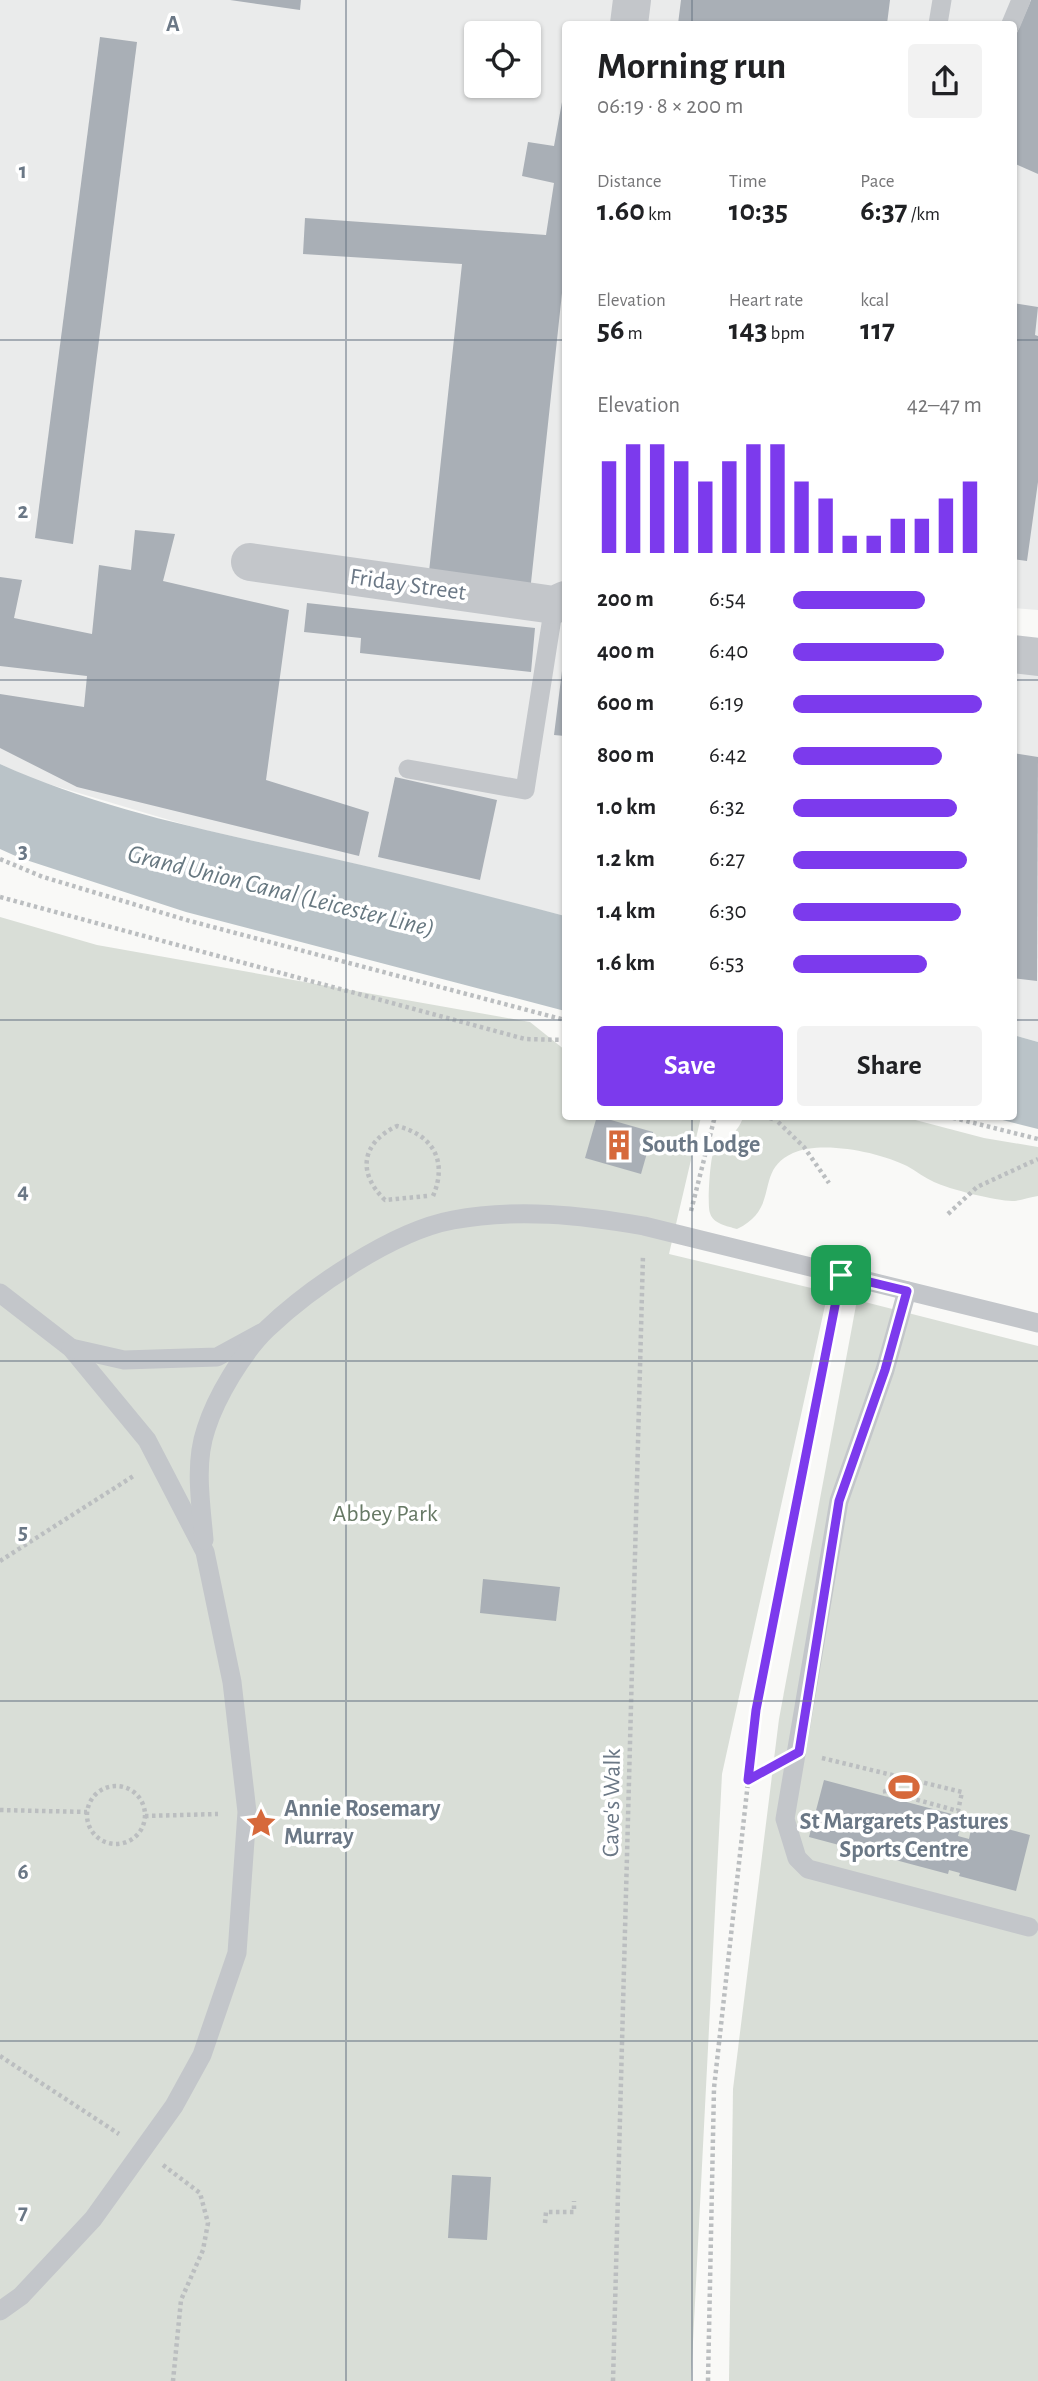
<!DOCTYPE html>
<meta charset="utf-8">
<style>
:root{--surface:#fff;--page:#f2f2f2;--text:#202124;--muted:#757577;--accent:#7c3aed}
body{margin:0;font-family:"Alegreya Sans",sans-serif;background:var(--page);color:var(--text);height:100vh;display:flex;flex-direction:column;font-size:26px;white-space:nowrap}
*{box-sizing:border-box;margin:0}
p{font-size:23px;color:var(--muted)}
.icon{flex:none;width:38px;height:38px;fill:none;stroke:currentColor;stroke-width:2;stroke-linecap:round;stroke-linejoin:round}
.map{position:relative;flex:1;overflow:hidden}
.sheet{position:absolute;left:562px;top:21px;width:455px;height:1099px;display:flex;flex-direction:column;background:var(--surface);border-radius:7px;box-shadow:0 2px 5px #0004}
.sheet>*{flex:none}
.controls{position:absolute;left:464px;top:21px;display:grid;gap:14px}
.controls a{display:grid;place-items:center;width:77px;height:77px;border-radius:7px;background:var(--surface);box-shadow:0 2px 5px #0004;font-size:35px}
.pin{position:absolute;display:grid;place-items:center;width:60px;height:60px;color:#fff;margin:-30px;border-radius:14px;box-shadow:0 4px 10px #0006}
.round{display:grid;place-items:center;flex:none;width:74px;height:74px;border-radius:7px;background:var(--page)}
.headline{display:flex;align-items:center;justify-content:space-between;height:119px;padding:0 35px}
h1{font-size:38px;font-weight:600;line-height:52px}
.metrics{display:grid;grid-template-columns:repeat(3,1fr);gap:10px;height:119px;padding:7px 35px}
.metrics div{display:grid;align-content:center}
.metrics b{font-size:30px;font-weight:600}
.metrics small{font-size:19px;font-weight:400}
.metrics p{font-size:19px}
.chart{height:196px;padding:14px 35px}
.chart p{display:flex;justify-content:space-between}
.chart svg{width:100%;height:126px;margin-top:7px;stroke:var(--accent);stroke-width:6}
.primary-button{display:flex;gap:14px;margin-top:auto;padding:14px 35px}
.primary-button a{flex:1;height:80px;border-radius:7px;background:var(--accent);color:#fff;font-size:28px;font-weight:600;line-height:80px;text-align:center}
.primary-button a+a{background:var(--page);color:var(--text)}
ul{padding:0 35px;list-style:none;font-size:23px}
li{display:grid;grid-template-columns:112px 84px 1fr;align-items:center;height:52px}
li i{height:18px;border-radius:9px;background:var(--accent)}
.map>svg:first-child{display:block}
.built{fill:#eaebeb;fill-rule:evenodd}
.green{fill:#d9ded7}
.water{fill:#bac3c8}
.building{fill:#a9afb6}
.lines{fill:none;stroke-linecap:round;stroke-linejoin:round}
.path{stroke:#bbbec0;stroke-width:4.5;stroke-dasharray:3.5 3.5;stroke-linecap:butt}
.service{stroke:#c3c6ca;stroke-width:19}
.minor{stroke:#c3c6ca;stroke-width:38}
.route-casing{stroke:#fff;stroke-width:14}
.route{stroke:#7c3aed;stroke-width:9}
.grid{fill:none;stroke:#6b7886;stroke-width:2;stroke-opacity:0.55}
.labels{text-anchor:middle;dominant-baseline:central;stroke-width:7;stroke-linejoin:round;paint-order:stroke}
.street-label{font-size:24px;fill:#6b7886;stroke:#fff}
.poi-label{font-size:24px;font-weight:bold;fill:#6b7886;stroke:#fff;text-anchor:start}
.park-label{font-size:24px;fill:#677965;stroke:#fff}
.water-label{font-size:26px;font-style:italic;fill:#677881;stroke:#fff}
.grid-label{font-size:23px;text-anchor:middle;font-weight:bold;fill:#6b7886;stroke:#fff;stroke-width:7;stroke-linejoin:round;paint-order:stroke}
</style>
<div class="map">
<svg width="1038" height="2381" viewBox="0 0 1038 2381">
<rect width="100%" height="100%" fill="#f9f9f7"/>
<g class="built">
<path d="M0,0H616L614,24H565V916L369,867L196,828L35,780L0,764ZM476,33H528V86H476Z"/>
<polygon points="650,0 1038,0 1038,610 1013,608 1013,24 647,24"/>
<polygon points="1013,671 1038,673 1038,1042 1013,1035"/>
</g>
<g class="green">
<polygon points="0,917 97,945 530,1022 565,1050 565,1116 701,1117 669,1254 828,1292 722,1774 691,2381 0,2381"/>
<path d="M743,1117H904L984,1138L1038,1147V1196C1030,1197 1020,1201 1012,1201C997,1201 948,1189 934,1182C925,1178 916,1171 907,1166C879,1152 822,1140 793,1153C753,1171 782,1207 737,1229C727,1226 713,1224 710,1213C707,1206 710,1161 713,1154C721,1141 738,1135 743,1117Z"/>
<polygon points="857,1300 1038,1346 1038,2381 729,2381 733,2089 779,1719"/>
</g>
<g class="water">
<path d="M0,764C101,810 214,832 322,856C403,874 484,895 565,916V1011L186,912L20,858L0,849Z"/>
<polygon points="1013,1035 1038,1042 1038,1129 991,1117 1013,1116"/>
</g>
<g class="building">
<polygon points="230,0 301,0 300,10"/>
<polygon points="681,0 890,0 887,24 678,24"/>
<polygon points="1031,0 1038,0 1038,174 1013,163 1013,42"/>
<polygon points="100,37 137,42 73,544 35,538"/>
<polygon points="564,91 565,265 530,592 428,581 462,264 303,254 305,218 546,235 554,183 522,176 528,142 554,146"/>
<polygon points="1013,303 1038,307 1035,335 1038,336 1038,482 1027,561 1013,559"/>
<polygon points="135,530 175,534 163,581 289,610 266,780 369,812 359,856 77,787 0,748 0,694 84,707 87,676 0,666 0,577 22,580 14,618 92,634 99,565 131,570"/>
<polygon points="307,603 535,628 531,672 360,653 361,638 304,632"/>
<polygon points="564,655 565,655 565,736 554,735"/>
<polygon points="1013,753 1038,757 1037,981 1013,978"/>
<polygon points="395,777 497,800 480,880 378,857"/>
<polygon points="597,1116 653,1132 641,1174 585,1158"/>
<polygon points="483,1579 560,1587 556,1621 480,1613"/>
<polygon points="824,1780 963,1817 958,1836 969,1839 973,1820 1030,1835 1016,1891 959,1876 960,1873 949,1870 948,1874 809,1837"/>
<polygon points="452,2175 491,2177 487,2240 448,2238"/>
</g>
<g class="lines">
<g class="path">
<polyline points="0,859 43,877 190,921 565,1020"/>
<polyline points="0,897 525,1039 565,1040"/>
<polyline points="763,1116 776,1120"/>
<polyline points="777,1116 776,1120 804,1147 829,1183"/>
<polyline points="946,1116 1038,1139"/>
<path d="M427,1196L385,1200C357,1173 361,1143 397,1126C433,1135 448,1161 433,1196"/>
<polyline points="691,1211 715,1116"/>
<polyline points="948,1214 977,1187 1038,1159"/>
<polyline points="0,1561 135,1475"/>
<polyline points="822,1758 962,1792 958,1811 885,1791 886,1797"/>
<circle cx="116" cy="1815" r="29"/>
<polyline points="0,1810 87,1812"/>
<polyline points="145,1816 218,1814"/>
<polyline points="0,2056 119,2134"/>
<polyline points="163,2165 200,2193 208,2223 203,2250 181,2300 173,2381"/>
<polyline points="545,2223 546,2212 574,2212 574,2201"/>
<polyline points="613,2381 643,1255"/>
<polyline points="708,2381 714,2088 756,1710 836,1300"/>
</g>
<g class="service">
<polyline points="938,24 942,0"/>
<polyline points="1011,24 1021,0"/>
<polyline points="408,769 525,790 554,605"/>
<polyline points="907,1291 885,1370 839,1501 785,1819 797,1858 808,1869 1029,1927"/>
<polyline points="0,1293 71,1348 147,1440 205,1552 232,1682 247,1812 237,1953 202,2055 174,2106 93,2219 21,2296 0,2311"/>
<polyline points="71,1348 124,1360 217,1357 261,1333"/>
<path d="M204,1540C201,1504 194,1464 206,1429C216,1397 243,1352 267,1329C310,1288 393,1231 453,1220C517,1208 581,1215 644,1226L1038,1323"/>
</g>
<g class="minor">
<polyline points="629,24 632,0"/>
<polyline points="250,562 554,605 565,600"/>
<polyline points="1013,654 1038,657"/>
</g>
</g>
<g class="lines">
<g class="route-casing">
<polygon id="route" points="841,1275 907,1291 885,1370 839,1501 799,1752 748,1780 756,1710"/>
</g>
<use href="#route" class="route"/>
</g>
<path class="grid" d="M346,0V2381M692,0V24M0,340H565M1013,340H1038M0,680H565M1013,680H1038M0,1020H565M1013,1020H1038M692,1116V2381M0,1361H1038M0,1701H1038M0,2041H1038"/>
<defs>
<g id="building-bare" transform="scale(2.415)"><path d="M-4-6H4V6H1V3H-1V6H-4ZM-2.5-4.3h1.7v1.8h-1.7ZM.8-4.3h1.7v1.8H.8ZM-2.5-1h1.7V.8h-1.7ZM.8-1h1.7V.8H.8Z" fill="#d6693b" stroke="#fff" stroke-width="2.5" paint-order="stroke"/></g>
<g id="stadium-bare" transform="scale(2.415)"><path d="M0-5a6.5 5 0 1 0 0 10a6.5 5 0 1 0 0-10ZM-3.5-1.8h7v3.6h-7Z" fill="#d6693b" stroke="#fff" stroke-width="2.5" paint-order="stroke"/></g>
<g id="sight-bare" transform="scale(2.415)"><path d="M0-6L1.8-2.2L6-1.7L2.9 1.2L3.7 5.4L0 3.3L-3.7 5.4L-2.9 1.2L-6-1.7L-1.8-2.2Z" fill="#d6693b" stroke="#fff" stroke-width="2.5" paint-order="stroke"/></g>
</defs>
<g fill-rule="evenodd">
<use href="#building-bare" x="619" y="1145"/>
<use href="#stadium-bare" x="904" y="1787"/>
<use href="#sight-bare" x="261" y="1823"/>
</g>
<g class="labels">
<g class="street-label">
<text transform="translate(408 585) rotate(8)">Friday Street</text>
<text transform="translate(612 1803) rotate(-89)">Cave's Walk</text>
</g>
<g class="poi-label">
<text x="642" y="1145">South Lodge</text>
<text x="284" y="1809">Annie Rosemary<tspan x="284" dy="28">Murray</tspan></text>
<text x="904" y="1822" text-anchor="middle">St Margarets Pastures<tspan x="904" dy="28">Sports Centre</tspan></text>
</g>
<g class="park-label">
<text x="385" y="1514">Abbey Park</text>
</g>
<g class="water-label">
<text transform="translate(281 891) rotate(14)">Grand Union Canal (Leicester Line)</text>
</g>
</g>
<g class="grid-label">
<text x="173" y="31">A</text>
<text x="23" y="178">1</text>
<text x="23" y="518">2</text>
<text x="23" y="858">3</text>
<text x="23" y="1198">4</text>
<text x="23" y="1539">5</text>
<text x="23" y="1879">6</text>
<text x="23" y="2219">7</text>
</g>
</svg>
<div class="controls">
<a><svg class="icon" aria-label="locate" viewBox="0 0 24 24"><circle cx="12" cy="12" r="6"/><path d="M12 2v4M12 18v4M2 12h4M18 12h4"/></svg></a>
</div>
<div class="pin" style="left:841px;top:1275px;background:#1e9e55"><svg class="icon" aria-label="arrive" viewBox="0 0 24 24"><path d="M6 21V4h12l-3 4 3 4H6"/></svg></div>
<section class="sheet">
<div class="headline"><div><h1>Morning run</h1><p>06:19 · 8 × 200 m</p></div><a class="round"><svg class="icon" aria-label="share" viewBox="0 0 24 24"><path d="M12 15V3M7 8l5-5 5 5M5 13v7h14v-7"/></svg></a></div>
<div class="metrics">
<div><p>Distance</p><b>1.60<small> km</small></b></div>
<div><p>Time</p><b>10:35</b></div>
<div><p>Pace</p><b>6:37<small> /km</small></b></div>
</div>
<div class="metrics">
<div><p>Elevation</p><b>56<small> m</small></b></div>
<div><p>Heart rate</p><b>143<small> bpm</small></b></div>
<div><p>kcal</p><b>117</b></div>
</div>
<div class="chart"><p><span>Elevation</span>42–47 m</p>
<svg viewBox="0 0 160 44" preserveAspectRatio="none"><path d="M5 44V12M15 44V6M25 44V6M35 44V12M45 44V19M55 44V12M65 44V6M75 44V6M85 44V19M95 44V25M105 44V38M115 44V38M125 44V32M135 44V32M145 44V25M155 44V19"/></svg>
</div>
<ul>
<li><b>200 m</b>6:54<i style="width:70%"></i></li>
<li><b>400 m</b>6:40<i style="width:80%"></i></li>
<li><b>600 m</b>6:19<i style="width:100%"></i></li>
<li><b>800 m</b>6:42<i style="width:79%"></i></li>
<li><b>1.0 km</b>6:32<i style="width:87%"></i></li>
<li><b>1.2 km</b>6:27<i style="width:92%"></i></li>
<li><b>1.4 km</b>6:30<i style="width:89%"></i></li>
<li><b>1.6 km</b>6:53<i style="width:71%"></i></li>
</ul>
<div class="primary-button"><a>Save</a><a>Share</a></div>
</section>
</div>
